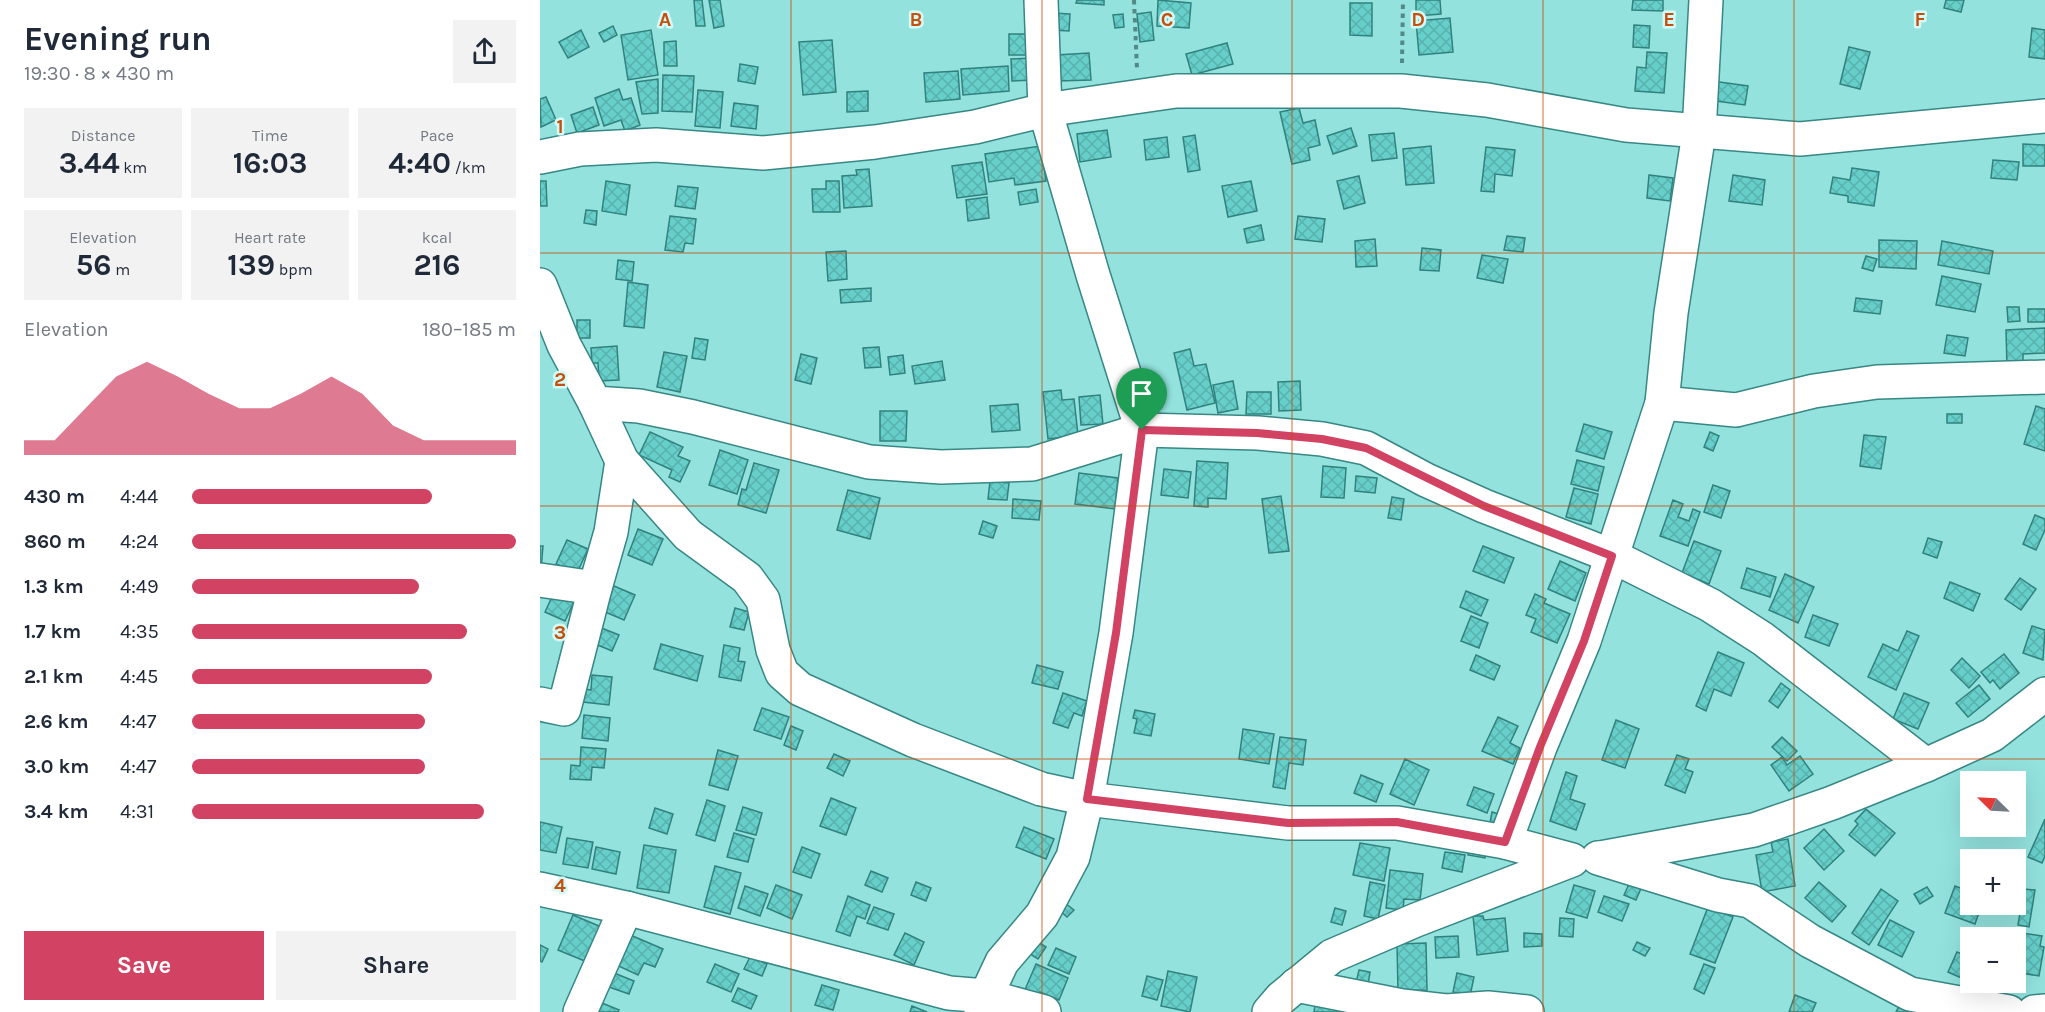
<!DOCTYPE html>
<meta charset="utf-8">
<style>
:root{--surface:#fff;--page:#f2f2f3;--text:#1f2937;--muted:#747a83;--accent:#d14263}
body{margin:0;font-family:Karla,sans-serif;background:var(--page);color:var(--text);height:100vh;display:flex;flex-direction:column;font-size:22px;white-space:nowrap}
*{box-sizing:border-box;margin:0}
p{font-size:20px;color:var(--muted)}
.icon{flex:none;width:33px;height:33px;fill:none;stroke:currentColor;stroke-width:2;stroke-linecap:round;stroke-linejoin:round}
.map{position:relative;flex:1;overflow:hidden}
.panel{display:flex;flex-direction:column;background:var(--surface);width:540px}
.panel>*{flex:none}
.needle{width:39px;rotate:294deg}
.tools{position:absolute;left:1420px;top:771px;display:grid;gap:12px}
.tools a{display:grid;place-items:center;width:66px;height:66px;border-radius:0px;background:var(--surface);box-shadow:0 6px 24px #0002;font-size:30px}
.pin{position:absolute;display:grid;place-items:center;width:51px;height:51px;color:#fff;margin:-62px -26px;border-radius:50% 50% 50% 0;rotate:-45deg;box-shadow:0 0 6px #0007}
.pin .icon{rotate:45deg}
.round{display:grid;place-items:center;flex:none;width:63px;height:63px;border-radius:0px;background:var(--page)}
.summary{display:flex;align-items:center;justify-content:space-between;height:102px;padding:0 24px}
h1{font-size:33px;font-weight:700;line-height:45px}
.figures{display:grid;grid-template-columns:repeat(3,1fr);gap:9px;height:102px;padding:6px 24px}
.figures div{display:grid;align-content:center;border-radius:0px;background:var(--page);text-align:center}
.figures b{font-size:30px;font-weight:700}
.figures small{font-size:16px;font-weight:400}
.figures p{font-size:16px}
.chart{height:168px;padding:12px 24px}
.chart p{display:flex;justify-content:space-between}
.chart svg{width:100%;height:108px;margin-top:6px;fill:var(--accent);opacity:.7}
.button{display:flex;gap:12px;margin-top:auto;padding:12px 24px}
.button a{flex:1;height:69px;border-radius:0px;background:var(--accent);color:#fff;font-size:24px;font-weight:700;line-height:69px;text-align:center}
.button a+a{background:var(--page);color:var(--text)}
ul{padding:0 24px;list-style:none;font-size:20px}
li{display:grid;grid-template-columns:96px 72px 1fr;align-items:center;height:45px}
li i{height:15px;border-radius:8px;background:var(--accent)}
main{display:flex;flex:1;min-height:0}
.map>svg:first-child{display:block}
.building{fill:url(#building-cross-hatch);stroke:#31827e;stroke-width:1.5}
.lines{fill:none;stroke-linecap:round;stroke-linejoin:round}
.minor-casing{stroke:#378784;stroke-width:36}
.path{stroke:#538885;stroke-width:4;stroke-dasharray:4.5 4.5;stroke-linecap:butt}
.minor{stroke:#fff;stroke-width:33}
.route-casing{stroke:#fff;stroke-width:12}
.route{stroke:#d14263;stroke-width:8}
.grid{fill:none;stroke:#c54f0d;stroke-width:1.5;stroke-opacity:0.55}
.grid-label{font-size:20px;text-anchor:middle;font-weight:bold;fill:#c54f0d;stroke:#d5fbf8;stroke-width:5;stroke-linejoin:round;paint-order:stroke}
</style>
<main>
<section class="panel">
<div class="summary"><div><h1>Evening run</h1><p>19:30 · 8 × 430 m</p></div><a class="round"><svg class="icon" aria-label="share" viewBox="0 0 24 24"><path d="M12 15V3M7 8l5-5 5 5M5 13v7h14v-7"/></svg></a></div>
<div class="figures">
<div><p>Distance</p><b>3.44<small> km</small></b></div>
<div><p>Time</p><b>16:03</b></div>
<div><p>Pace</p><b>4:40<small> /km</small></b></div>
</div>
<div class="figures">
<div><p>Elevation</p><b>56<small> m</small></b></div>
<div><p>Heart rate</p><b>139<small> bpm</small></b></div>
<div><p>kcal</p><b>216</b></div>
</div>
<div class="chart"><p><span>Elevation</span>180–185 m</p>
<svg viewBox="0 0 160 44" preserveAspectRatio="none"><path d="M0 44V38L10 38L20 25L30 12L40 6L50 12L60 19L70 25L80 25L90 19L100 12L110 19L120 32L130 38L140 38L150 38L160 38V44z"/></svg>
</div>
<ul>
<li><b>430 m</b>4:44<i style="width:74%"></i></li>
<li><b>860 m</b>4:24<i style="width:100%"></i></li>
<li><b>1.3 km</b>4:49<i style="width:70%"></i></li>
<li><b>1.7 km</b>4:35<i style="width:85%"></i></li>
<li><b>2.1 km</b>4:45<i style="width:74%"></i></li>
<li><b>2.6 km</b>4:47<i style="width:72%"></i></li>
<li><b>3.0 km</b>4:47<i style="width:72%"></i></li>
<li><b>3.4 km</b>4:31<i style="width:90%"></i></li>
</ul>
<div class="button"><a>Save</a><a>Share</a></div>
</section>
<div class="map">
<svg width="1505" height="1012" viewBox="0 0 1505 1012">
<defs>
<pattern id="building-cross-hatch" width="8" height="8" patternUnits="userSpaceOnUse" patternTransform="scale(1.5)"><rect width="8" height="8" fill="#67cfca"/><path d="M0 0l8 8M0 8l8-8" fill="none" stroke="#58b1ad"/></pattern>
</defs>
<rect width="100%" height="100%" fill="#93e2de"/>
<g class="building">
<polygon points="154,0 162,0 165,26 156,26"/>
<polygon points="169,0 180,0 184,26 174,28"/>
<polygon points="537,0 564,0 564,5 536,3"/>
<polygon points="618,0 651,3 649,28 617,26"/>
<polygon points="876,0 900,0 901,14 876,16"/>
<polygon points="1093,0 1123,0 1123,11 1092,10"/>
<polygon points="1406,0 1424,0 1421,12 1404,8"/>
<polygon points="810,3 832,3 832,36 810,35"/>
<polygon points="611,12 614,40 600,42 597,14"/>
<polygon points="513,13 530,14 529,31 512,30"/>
<polygon points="583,14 584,27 575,28 573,15"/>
<polygon points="910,18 913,52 879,55 876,21"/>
<polygon points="1094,25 1110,26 1109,48 1093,47"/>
<polygon points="73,26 77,35 64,42 59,33"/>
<polygon points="1492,28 1505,30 1505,59 1489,57"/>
<polygon points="41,30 49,47 28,58 19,42"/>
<polygon points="111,30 118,75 88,80 81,35"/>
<rect x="469" y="34" width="21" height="21"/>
<polygon points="292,40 296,92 263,95 259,42"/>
<polygon points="136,41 137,66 124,66 124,42"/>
<polygon points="687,43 693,64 652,75 646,54"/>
<polygon points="1309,47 1330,52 1320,89 1300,84"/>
<polygon points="1107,52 1127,53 1124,93 1095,91 1097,67 1106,68"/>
<polygon points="549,53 551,80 517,81 516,55"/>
<polygon points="495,58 496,80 472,81 471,59"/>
<polygon points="200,64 218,67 215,84 198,81"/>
<polygon points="468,66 469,91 423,95 421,69"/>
<polygon points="418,71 420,99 386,102 384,73"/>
<polygon points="123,75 154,76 152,112 122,111"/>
<polygon points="118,79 118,113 102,114 96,82"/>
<polygon points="1172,81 1208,86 1205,105 1169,100"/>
<polygon points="79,89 83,100 91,98 100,125 85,131 81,120 64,126 55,98"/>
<polygon points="158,90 183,92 180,128 155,126"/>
<polygon points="328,91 328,111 307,112 307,92"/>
<polygon points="6,97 16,120 1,127 0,99"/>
<polygon points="194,103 218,106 216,129 191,126"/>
<polygon points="53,107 59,125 37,133 31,115"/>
<polygon points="759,108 763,123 775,120 780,145 768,148 770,160 752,164 740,112"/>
<polygon points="811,128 817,146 793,154 787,136"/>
<polygon points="567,130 571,157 540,162 537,134"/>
<polygon points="854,133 857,158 832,161 829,135"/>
<polygon points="655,135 660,170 648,172 643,137"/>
<polygon points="627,137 629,157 606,160 604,140"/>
<polygon points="1483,144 1505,145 1505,166 1483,166"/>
<polygon points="501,146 506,181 475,185 474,178 449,182 445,154"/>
<polygon points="891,146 894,183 866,185 863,149"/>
<polygon points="946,147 975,150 972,176 955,174 954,192 941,191"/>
<polygon points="1453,160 1479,162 1477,180 1451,178"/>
<polygon points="442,162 447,194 417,198 412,166"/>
<polygon points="1312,168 1339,172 1334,206 1308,202 1308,196 1290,193 1293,177 1310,180"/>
<polygon points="329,169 332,206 304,208 302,176 317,175 316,170"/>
<polygon points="1109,175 1133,178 1130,201 1107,198"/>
<polygon points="1193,175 1225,180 1222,205 1189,201"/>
<polygon points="819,176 825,203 804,209 797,181"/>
<polygon points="0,181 6,181 7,206 0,206"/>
<polygon points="66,181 90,185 86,215 62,211"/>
<polygon points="286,181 299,181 300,212 273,212 272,189 286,189"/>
<polygon points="711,181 717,211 688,217 682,186"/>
<polygon points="138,186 158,188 155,209 135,206"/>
<polygon points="496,189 498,202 480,205 478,192"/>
<polygon points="447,197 449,218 428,221 426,200"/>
<polygon points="46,210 57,211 56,225 44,223"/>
<polygon points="130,216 156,219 153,244 145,243 143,252 125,250"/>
<polygon points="758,216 785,219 782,242 755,239"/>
<polygon points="721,225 724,240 707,243 704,229"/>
<polygon points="967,236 985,238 983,252 964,250"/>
<polygon points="835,239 837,266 816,267 815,241"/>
<polygon points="1339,240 1377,241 1376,269 1339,267"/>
<polygon points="1402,241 1453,251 1449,274 1398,265"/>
<polygon points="882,248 901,250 899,271 880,270"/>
<polygon points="306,251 307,279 288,281 286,252"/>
<polygon points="942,255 968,259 963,283 937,278"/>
<polygon points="1326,256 1337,259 1333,271 1322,268"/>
<polygon points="78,260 94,262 92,281 76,279"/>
<polygon points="1402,276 1441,284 1435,312 1396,305"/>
<polygon points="88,282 108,285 104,328 84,326"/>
<polygon points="331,288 331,301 301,303 300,290"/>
<polygon points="1316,298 1342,301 1340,314 1314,311"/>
<polygon points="1467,307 1479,307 1480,321 1468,322"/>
<rect x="1488" y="309" width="17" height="13"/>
<rect x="37" y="320" width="13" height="18"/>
<polygon points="1505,328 1505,353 1483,354 1483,366 1467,366 1466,330"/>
<polygon points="1407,335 1428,338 1425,356 1404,353"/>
<polygon points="155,338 168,340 165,360 152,358"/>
<polygon points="77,346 79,380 59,381 58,363 52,363 51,348"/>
<polygon points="339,347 341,367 325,368 323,348"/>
<polygon points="650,349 654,366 666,364 675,403 647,410 634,353"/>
<polygon points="124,352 147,356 140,392 117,387"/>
<polygon points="261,354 277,358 271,384 255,380"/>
<polygon points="363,355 365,373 350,375 348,357"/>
<polygon points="402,361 405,380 375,384 372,366"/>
<polygon points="693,381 698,409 678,413 673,385"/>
<polygon points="760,381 761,410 739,411 738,382"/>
<polygon points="521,390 522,400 534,399 538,435 508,439 503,392"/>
<polygon points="707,392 731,392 731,414 706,414"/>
<polygon points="560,395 563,424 541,425 539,397"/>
<polygon points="478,404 480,430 452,432 450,406"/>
<polygon points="1496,406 1505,409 1505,451 1484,444"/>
<polygon points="340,411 367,411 366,441 340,441"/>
<rect x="1407" y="414" width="15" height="9"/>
<polygon points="1044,424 1072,432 1064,459 1036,451"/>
<polygon points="110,432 143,447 138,456 150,461 140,482 129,477 132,470 99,455"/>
<polygon points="1170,432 1179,436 1173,451 1164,447"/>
<polygon points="1324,435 1346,437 1341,469 1320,466"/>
<polygon points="180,450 208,460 197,494 169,485"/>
<polygon points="1037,460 1064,467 1058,491 1031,484"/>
<polygon points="657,461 688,463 686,499 668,498 668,507 654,506"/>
<polygon points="214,463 239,470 226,513 198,505 202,489 206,490"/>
<polygon points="783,466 806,468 804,498 781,497"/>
<polygon points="624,469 651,472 648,498 621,495"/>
<polygon points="539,473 578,478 575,509 535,504"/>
<polygon points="816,476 837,478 835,493 815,491"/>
<polygon points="450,481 469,483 467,500 448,499"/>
<polygon points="1173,485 1190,491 1181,518 1164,512"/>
<polygon points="1034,488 1058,494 1051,524 1026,517"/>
<polygon points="308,490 340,498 330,539 297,530"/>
<polygon points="741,496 749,551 729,553 722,499"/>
<polygon points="852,497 864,499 861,520 848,518"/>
<polygon points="473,499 501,501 499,520 472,518"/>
<polygon points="1133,500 1143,504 1138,517 1149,521 1153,509 1160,512 1148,546 1120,536"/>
<polygon points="1495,515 1505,519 1505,530 1496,550 1483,544"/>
<polygon points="443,521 457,526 453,538 439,534"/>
<polygon points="98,529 123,539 112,565 88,555"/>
<polygon points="1388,538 1402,542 1397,558 1383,553"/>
<polygon points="27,540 48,549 37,573 16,564"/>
<polygon points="1154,541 1181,551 1169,584 1142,573"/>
<polygon points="0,546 3,546 1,570 0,570"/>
<polygon points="943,546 974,558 964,583 933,571"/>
<polygon points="1020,561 1046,573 1035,601 1008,589"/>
<polygon points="1207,568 1236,577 1230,597 1201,588"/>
<polygon points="1245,574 1274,587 1258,623 1229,610"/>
<polygon points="1480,578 1496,589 1481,610 1465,599"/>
<polygon points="1410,582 1440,594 1433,611 1404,598"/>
<polygon points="74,586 95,595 84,620 63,611"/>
<polygon points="15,590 35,600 25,621 5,612"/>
<polygon points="926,591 948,600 941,616 920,607"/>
<polygon points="995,594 1006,599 1004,603 1030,614 1017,643 991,632 996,619 986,615"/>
<polygon points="195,608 209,612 204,630 190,627"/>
<polygon points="1273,615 1298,624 1289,646 1265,637"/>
<polygon points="931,616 948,623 939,648 921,641"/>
<polygon points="1492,626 1505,630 1503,660 1483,653"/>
<polygon points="59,627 79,635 72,651 53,643"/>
<polygon points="1367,631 1379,636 1356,690 1328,677 1343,644 1358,651"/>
<polygon points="121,644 163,656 157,681 114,669"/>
<polygon points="184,645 200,648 198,661 205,662 201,681 179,677"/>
<polygon points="1178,652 1204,663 1191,696 1174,689 1166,711 1156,706"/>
<polygon points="1464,654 1479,673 1460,689 1453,680 1450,683 1441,672"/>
<polygon points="936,655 960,666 954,680 930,670"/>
<polygon points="1422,658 1440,676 1429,688 1411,670"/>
<polygon points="497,665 523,672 518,689 492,683"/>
<polygon points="52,675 72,677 69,705 43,702 45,689 51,690"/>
<polygon points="1241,683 1250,690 1238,708 1229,701"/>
<polygon points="1439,685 1450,699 1428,717 1416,703"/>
<polygon points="523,693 547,701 542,716 534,713 528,728 513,723"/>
<polygon points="1364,693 1389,703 1378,729 1353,719"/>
<polygon points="222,708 249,717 241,739 214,730"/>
<polygon points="595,710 615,714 611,736 594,733 597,719 593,718"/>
<polygon points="44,715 70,718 68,741 42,738"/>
<polygon points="958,717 978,726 970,743 980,748 973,764 942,751"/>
<polygon points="1076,720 1099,729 1085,768 1062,760"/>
<polygon points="251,726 263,731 256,750 244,745"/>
<polygon points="703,729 734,734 729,764 699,759"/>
<polygon points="740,737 766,740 763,765 749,763 745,789 733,787"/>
<polygon points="1242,737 1257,751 1247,761 1232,747"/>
<polygon points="41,747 66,749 64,768 52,767 51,780 30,779 31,765 40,766"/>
<polygon points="178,750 198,756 188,790 169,785"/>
<polygon points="294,754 310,761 303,776 287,768"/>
<polygon points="1137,755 1149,759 1145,769 1153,772 1145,793 1125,785"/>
<polygon points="1260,756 1273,774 1249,791 1231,765 1242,757 1247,765"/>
<polygon points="865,759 889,770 874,805 850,794"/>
<polygon points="1026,772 1037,776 1030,799 1045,804 1036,830 1010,821"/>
<polygon points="821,775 843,784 836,802 814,793"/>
<polygon points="934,787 954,794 947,813 927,805"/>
<polygon points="291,798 316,808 306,835 280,826"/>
<polygon points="167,800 185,806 175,841 156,835"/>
<polygon points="203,807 222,813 216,835 196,830"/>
<polygon points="115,808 133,814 127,834 109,828"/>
<polygon points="1326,809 1355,833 1335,856 1309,835 1318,824 1315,821"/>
<polygon points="952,812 966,816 963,827 950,823"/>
<polygon points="1505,819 1505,856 1502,863 1488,857"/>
<polygon points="0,822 22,827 16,853 0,850"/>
<polygon points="484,827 514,839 506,859 476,847"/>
<polygon points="1284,829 1304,851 1284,870 1264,848"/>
<polygon points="194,833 214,839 208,862 187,857"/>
<polygon points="27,838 53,842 48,868 23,864"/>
<polygon points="1248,839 1255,886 1222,892 1216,855 1233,852 1231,842"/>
<polygon points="820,843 850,848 844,881 813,875"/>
<polygon points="104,845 136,850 129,893 97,888"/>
<polygon points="931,845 947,848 945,858 928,855"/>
<polygon points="56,847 80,852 76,874 52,869"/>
<polygon points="262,847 280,854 271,878 253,872"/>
<polygon points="905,852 925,855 922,872 902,868"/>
<polygon points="175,866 201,873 190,914 164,907"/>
<polygon points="850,870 883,874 880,900 864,899 863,910 846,908"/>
<polygon points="331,871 348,878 342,892 325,885"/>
<polygon points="376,882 391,888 386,901 371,895"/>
<polygon points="830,882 845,885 838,919 824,916"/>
<polygon points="1090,882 1102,886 1096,900 1084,895"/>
<polygon points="1279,882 1306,906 1292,922 1265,898"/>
<polygon points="236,885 262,895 252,919 227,908"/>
<polygon points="1034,885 1055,891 1047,918 1026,912"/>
<polygon points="205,886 228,894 220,916 198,908"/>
<polygon points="1415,886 1431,892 1431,904 1442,904 1435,924 1405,913"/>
<polygon points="1387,887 1393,896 1380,904 1374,894"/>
<polygon points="1341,889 1358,901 1329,945 1312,933"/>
<polygon points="1484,889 1495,890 1489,927 1478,925"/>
<polygon points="308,896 330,905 325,919 317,916 310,936 296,931"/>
<polygon points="1064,896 1089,904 1082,921 1058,912"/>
<polygon points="525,903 534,910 527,917 519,910"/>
<polygon points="334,907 354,914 348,930 327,923"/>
<polygon points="1168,907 1193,917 1175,963 1150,954"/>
<polygon points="795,908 806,911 802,925 791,922"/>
<polygon points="33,915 66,929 52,964 18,950"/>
<polygon points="933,916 943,916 944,920 965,918 968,951 937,955"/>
<polygon points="1020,918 1034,919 1033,937 1019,936"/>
<polygon points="1350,920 1374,932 1362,957 1338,945"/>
<polygon points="1475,932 1502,936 1500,946 1504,947 1499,976 1476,972"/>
<polygon points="365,933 384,942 374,965 354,955"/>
<polygon points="984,933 1002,934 1002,946 984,947"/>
<polygon points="88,934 123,949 115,967 104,963 98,975 72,963"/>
<polygon points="918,936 919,957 896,958 895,937"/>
<polygon points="495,940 506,947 498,959 487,952"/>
<polygon points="1097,942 1110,948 1105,956 1093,950"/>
<polygon points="886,943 887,990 858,991 857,944"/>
<polygon points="0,945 8,949 2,962 0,961"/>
<polygon points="516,948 536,957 529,974 508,965"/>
<polygon points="1417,952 1431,958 1431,969 1426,980 1408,972"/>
<polygon points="210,957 227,964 222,976 204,969"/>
<polygon points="175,964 199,974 191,992 167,982"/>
<polygon points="496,964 528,978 519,1000 500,992 498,997 484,992"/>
<polygon points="1164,964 1175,968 1164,994 1154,989"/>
<polygon points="819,970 830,972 828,985 816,983"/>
<polygon points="628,971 657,977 650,1012 621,1006"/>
<polygon points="74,973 94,981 89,994 69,987"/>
<polygon points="917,973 934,977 930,996 913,992"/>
<polygon points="607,976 623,980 617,1000 602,996"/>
<polygon points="282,985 299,990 293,1010 275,1005"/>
<polygon points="198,988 217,996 211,1009 192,1001"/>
<polygon points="1255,995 1276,1003 1272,1012 1249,1012"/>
<polygon points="57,1001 79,1010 78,1012 53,1012"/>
<polygon points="1361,1002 1377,1012 1356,1012"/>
<polygon points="775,1005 801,1009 800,1012 774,1012"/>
<polygon points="372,1006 387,1012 370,1012"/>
</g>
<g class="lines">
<g class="minor-casing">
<g id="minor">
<polyline points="501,0 505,110 553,275 602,430 576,633 547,799 533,857 502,915 462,962 446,996 504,1012"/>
<polyline points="0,157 40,149 116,145 223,153 335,142 435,127 505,110 636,91 861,91 947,100 1086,125 1260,139 1505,116"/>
<polyline points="0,285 24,345 55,403 99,406 153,417 329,462 401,467 492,464 602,430 718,433 782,439 826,448 886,480 944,506 1072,556 1170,605 1223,639 1386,765 1452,735 1505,694"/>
<polyline points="55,403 82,461 148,535 207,578 223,600 233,650 242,673 260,689 373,740 501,789 547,799 748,823 857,823 965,842 1032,860 876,920 792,956 741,998 729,1012"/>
<polyline points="1122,403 1196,410 1274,391 1337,382 1505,377"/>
<polyline points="0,580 55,588 71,532 82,461"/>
<polyline points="0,704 24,709 55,588"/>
<polyline points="965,842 1000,747 1044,641 1122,403 1131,313 1159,133 1166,0"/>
<polyline points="1058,858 1178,895 1210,901 1270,941 1370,994 1469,1012"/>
<polyline points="1060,858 1214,830 1292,803 1386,765"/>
<polyline points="0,889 86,908 409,993 446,996 441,1012"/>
<polyline points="756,985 862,1006 906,1011 948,1008 987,1012"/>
<polyline points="40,1012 86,908"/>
<polyline points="1494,1012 1505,1011"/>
</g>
</g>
<g class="path">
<polyline points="594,0 597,69"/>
<polyline points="862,63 863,0"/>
</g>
<use href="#minor" class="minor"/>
</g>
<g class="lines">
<g class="route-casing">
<polygon id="route" points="602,430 717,433 782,439 826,448 944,506 1072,556 1044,641 1000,747 965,842 857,822 748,823 547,799 576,633"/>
</g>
<use href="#route" class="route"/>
</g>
<path class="grid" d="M251,0V1012M502,0V1012M752,0V1012M1003,0V1012M1254,0V1012M0,253H1505M0,506H1505M0,759H1505"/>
<g class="grid-label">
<text x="125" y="26">A</text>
<text x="376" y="26">B</text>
<text x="627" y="26">C</text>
<text x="878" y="26">D</text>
<text x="1129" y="26">E</text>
<text x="1380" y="26">F</text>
<text x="20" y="133">1</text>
<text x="20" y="386">2</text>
<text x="20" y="639">3</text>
<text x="20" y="892">4</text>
</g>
</svg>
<div class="tools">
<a><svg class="needle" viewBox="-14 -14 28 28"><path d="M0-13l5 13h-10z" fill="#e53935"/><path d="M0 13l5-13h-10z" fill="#747a83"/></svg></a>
<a>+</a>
<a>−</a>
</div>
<div class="pin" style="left:602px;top:430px;background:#1e9e55"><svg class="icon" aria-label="arrive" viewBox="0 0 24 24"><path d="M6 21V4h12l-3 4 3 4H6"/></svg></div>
</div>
</main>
